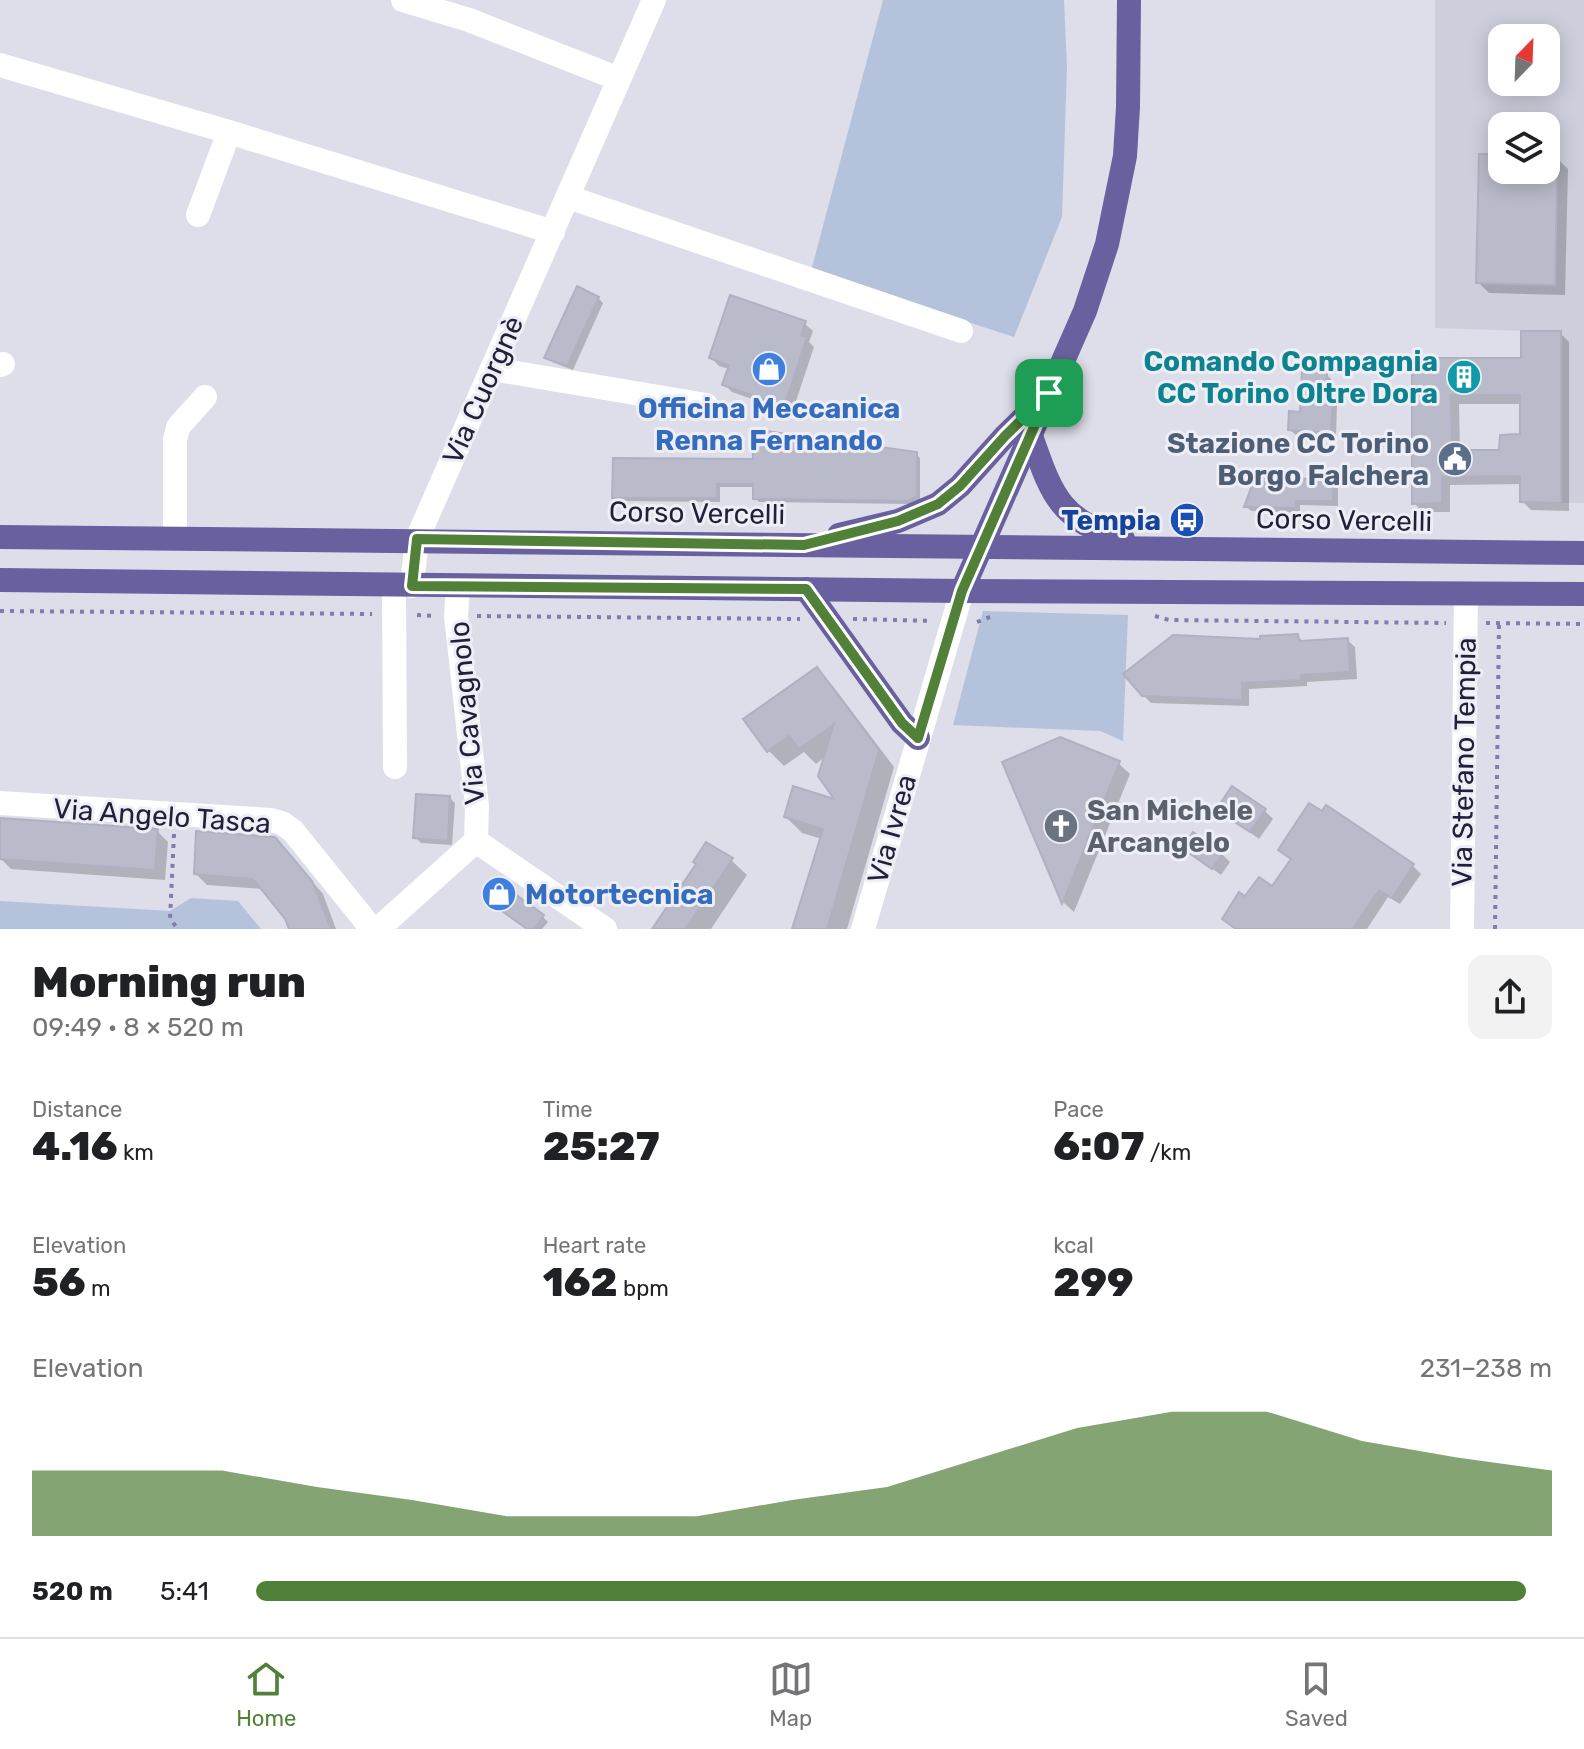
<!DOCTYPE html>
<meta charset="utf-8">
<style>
:root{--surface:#fff;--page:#f2f2f2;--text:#202124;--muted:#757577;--line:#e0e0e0;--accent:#518038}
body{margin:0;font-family:Rubik,sans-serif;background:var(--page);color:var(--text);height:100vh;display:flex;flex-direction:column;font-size:30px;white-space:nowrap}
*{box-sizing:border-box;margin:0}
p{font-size:26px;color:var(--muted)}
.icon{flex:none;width:44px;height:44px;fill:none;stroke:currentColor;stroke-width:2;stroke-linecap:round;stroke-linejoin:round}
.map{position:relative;height:929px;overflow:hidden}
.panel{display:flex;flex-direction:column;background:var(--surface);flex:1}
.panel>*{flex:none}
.needle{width:52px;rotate:23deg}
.fabs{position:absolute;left:1488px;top:24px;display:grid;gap:16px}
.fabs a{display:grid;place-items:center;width:72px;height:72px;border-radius:16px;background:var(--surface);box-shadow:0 4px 20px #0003;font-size:40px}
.pin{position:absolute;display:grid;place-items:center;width:68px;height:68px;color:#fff;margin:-34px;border-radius:16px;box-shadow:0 4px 12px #0006}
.round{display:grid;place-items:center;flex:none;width:84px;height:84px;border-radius:16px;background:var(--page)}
.head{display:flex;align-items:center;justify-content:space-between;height:136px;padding:0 32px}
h1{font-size:44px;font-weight:800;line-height:60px}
.figures{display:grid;grid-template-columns:repeat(3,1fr);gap:12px;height:136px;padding:8px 32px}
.figures div{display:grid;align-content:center}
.figures b{font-size:40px;font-weight:800}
.figures small{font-size:22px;font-weight:400}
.figures p{font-size:22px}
.chart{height:224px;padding:16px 32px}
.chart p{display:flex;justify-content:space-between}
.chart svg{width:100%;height:144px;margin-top:8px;fill:var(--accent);opacity:.7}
ul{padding:0 32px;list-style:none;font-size:26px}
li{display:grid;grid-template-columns:128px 96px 1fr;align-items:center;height:60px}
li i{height:20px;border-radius:10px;background:var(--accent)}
.dock{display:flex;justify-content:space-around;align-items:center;height:112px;border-top:2px solid var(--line);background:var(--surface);font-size:22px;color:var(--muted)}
.dock a{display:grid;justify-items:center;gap:4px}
.dock .selected{color:var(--accent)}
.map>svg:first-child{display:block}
.built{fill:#cecfdd;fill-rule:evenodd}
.green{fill:#b5c2dc}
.shadow{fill:#0003;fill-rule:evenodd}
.building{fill:#b9bbca;stroke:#b0b0c3;stroke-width:2;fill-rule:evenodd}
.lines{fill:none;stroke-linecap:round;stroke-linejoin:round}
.path{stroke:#807dae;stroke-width:4;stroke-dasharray:4 6;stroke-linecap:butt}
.minor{stroke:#fff;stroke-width:24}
.major{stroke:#6960a0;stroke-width:24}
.route-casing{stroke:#fff;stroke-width:16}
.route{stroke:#518038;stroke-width:10}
.labels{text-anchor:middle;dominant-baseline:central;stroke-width:6;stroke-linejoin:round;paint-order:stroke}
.culture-label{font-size:28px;font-weight:bold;fill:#0d838f;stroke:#edeef6;text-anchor:end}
.street-label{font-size:28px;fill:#221f39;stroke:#edeef6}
.shop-label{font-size:28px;font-weight:bold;fill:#366cbe;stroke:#edeef6}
.service-label{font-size:28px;font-weight:bold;fill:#4e5e75;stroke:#edeef6;text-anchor:end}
.transit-label{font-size:28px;font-weight:bold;fill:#164399;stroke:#edeef6;text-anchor:end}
.worship-label{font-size:28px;font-weight:bold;fill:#5b616d;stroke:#edeef6;text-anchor:start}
</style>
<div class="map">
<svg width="1584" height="929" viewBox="0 0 1584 929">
<rect width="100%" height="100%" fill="#dddee9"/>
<path class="built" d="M1435,0H1584V503H1561V332L1435,328ZM1502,38H1546V82H1502ZM1502,126H1546V170H1502Z"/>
<g class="green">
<polygon points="883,0 1064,0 1067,67 1062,217 1014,337 811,271"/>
<polygon points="983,611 1128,615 1123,741 1100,731 953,725"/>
<polygon points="191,898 238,901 261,929 0,929 0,901 170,911"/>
</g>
<g class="shadow">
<polygon points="1502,156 1502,170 1546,170 1546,157 1557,158 1568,169 1565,295 1489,293 1478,282"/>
<polygon points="598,298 603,303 573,370 552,362 547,357"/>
<polygon points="804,323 813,331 809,342 814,347 792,413 732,392 724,384 729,369 719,366 711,358"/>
<path d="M1560,333L1569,342V511L1531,510L1522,501V484L1450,485V512H1423L1414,503V360H1523ZM1459,404H1522V436L1501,452H1460Z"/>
<polygon points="1326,374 1331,379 1330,399 1337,404 1336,437 1296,435 1290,430"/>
<polygon points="916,454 920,458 920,500 912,504 759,502 755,498 755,487 720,487 720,502 618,501 614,497 755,461"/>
<polygon points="1332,481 1338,487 1338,506 1300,505 1300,513 1251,511 1246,506"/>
<polygon points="1298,636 1304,643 1347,640 1355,647 1357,679 1307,682 1307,686 1249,689 1249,706 1151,703 1143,695 1262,642"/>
<polygon points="816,669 832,685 894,767 847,929 795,929 822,839 802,833 786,817 839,803 826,756 816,764 804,752 784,766 768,750"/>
<polygon points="1004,763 1118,763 1130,774 1074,912 1064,903"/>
<polygon points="450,798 455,803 452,845 421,843 415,837"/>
<polygon points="1326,808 1413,866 1421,874 1400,904 1388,897 1367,929 1236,929 1232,927 1224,919 1246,899 1273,889 1292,861 1280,850"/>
<polygon points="1219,809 1265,811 1273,819 1259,839"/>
<polygon points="157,831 168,842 165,880 11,869 0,858"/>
<polygon points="275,839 323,894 336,929 291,929 287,918 264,889 207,885 196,874"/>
<polygon points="1184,848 1222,854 1230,862 1221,875"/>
<polygon points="731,860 747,875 711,929 654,929"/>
<polygon points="543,917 548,922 542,929 528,929"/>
</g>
<g class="building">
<polygon points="1479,154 1502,154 1502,170 1557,170 1555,285 1476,283"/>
<polygon points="577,286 599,297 567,366 544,358"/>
<polygon points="730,295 806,321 801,335 807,337 784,406 722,385 729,365 709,358"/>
<path d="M1521,331H1561V503L1520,502V476L1442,477V503L1412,504V358H1521ZM1451,395H1520V434L1500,435L1499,450H1452Z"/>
<polygon points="1302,371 1327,372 1326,396 1333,397 1331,433 1288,430 1289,411 1300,412"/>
<polygon points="752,429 917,452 917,496 908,501 753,499 753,484 717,484 717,498 612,498 613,458 753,459"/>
<polygon points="1312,471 1333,480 1333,501 1296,501 1296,508 1244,507 1255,477 1312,479"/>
<polygon points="1298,634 1299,641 1348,638 1350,672 1301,675 1301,680 1242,683 1242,700 1142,696 1123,674 1173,635 1260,639 1260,636"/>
<polygon points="817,667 879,750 827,929 792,929 823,829 784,817 793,786 834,799 818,776 834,724 799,749 789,736 767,752 743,719"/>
<polygon points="1060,737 1120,761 1062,904 1002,762"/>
<polygon points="1232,786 1266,809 1250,832 1216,810"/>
<polygon points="416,794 450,796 448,841 413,838"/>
<polygon points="1309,803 1322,811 1326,805 1414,864 1392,898 1379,890 1353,929 1236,929 1222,919 1239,892 1245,896 1259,877 1272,886 1291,859 1278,850"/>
<polygon points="0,818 158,829 155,870 0,859"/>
<polygon points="196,831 275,837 312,881 331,929 289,929 285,919 253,879 194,874"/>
<polygon points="1193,832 1223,853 1212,869 1182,848"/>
<polygon points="706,842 733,858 685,929 652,929 696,864 693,862"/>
<polygon points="515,894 544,915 534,929 527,929 502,911"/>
</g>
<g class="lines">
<g class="path">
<polyline points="0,611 372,614"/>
<polyline points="417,615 436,616"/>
<polyline points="477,616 800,619"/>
<polyline points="1155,616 1169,620 1446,623"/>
<polyline points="853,619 932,621"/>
<polyline points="977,622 995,615"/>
<polyline points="1486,623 1584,624"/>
<polyline points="174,834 170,919 178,929"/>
<polyline points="1495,929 1499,623"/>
</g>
<g class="minor">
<polyline points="403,0 469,20 619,79"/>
<polyline points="0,65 229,132 553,232"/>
<polyline points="568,197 961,331"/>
<polyline points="198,215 229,132"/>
<polyline points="0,365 3,364"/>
<polyline points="492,369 706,405"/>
<polyline points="175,538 175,440 178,427 205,397"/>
<polyline points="394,586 395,767"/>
<polyline points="412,586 417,539 654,0"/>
<polyline points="458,586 456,616 477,806 476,841 605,929"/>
<polyline points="0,803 271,820 282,823 293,831 372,929"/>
<polyline points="378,929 476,841"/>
<polyline points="863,929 962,591"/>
<polyline points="1462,929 1466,594"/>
</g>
<g class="major">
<path d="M1031,436C1052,495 1059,520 1123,539"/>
<polyline points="839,535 898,521 938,504 960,486 1005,436 1042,400"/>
<path d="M0,537C528,541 1056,546 1584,553"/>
<polyline points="0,580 962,591 1584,594"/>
<polyline points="806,589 902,723 918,738"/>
<polyline points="962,591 1085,311 1107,244 1125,156 1128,107 1129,0"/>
</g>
</g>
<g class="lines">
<g class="route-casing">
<polygon id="route" points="1049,393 962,591 918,738 902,723 806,589 412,586 417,539 804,545 898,521 938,504 960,486 1005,436"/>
</g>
<use href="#route" class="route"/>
</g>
<defs>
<g id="shop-disc" transform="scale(1.8)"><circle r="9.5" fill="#3f7fe0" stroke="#edeef6"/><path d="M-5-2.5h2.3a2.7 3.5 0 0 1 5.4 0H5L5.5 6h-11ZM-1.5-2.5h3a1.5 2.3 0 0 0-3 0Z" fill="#fff"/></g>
<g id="building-disc" transform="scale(1.8)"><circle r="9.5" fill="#0f9aa8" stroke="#edeef6"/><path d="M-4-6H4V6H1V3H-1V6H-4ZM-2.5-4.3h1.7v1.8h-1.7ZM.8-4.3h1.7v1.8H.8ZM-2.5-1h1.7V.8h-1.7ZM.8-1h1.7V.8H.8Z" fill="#fff"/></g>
<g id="civic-disc" transform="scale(1.8)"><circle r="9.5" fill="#5c6f8a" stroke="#edeef6"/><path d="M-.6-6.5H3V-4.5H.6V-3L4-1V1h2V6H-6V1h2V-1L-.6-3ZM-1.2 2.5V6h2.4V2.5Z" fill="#fff"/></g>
<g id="bus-disc" transform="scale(1.8)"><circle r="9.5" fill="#1a4fb4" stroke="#edeef6"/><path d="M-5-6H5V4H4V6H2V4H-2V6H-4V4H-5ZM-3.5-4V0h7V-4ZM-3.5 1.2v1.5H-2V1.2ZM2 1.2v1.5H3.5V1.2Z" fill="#fff"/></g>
<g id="church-disc" transform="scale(1.8)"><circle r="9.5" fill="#6b7280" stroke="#edeef6"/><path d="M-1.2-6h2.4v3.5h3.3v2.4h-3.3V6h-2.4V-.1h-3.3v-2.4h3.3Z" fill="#fff"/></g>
</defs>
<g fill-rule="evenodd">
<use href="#shop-disc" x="769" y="369"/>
<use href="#building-disc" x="1464" y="377"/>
<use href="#civic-disc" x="1455" y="459"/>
<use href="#bus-disc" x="1187" y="520"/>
<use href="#church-disc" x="1061" y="826"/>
<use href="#shop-disc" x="499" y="894"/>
</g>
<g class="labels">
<g class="culture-label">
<text x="1438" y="361">Comando Compagnia<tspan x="1438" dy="32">CC Torino Oltre Dora</tspan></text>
</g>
<g class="street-label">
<text transform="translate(483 390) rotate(-66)">Via Cuorgnè</text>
<text transform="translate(697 513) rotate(1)">Corso Vercelli</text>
<text transform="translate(1344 520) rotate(1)">Corso Vercelli</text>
<text transform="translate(467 713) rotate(-95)">Via Cavagnolo</text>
<text transform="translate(1464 762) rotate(-89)">Via Stefano Tempia</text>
<text transform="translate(162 816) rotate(4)">Via Angelo Tasca</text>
<text transform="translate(892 829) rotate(-74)">Via Ivrea</text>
</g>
<g class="shop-label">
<text x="769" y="408">Officina Meccanica<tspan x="769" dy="32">Renna Fernando</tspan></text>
<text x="525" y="894" text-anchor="start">Motortecnica</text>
</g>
<g class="service-label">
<text x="1429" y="443">Stazione CC Torino<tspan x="1429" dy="32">Borgo Falchera</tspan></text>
</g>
<g class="transit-label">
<text x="1161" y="520">Tempia</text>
</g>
<g class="worship-label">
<text x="1087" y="810">San Michele<tspan x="1087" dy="32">Arcangelo</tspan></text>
</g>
</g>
</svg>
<div class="fabs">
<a><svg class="needle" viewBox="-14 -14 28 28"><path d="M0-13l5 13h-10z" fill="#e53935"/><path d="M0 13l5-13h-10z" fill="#757577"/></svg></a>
<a><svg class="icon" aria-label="layers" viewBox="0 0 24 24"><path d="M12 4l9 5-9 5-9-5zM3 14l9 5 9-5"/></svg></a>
</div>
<div class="pin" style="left:1049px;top:393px;background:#1e9e55"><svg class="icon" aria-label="arrive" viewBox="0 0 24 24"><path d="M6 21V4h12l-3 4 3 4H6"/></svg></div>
</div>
<section class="panel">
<div class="head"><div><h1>Morning run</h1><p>09:49 · 8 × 520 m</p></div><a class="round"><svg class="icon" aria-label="share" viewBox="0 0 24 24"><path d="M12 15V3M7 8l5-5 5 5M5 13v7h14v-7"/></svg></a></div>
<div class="figures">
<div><p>Distance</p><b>4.16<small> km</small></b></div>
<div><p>Time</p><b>25:27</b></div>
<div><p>Pace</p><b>6:07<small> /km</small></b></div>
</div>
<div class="figures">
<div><p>Elevation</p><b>56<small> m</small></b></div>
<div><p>Heart rate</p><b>162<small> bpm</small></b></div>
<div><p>kcal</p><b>299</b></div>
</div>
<div class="chart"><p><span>Elevation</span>231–238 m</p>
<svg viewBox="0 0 160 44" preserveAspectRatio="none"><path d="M0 44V24L10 24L20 24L30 29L40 33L50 38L60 38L70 38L80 33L90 29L100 20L110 11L120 6L130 6L140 15L150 20L160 24V44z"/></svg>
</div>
<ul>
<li><b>520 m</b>5:41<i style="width:98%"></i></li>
</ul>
</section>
<nav class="dock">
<a class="selected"><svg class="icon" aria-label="home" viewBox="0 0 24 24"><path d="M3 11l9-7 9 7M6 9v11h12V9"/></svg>Home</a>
<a><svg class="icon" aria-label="map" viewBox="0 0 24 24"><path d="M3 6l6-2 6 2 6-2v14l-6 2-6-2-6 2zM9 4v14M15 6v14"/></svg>Map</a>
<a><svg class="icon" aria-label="saved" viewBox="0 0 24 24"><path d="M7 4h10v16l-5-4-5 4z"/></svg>Saved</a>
</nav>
